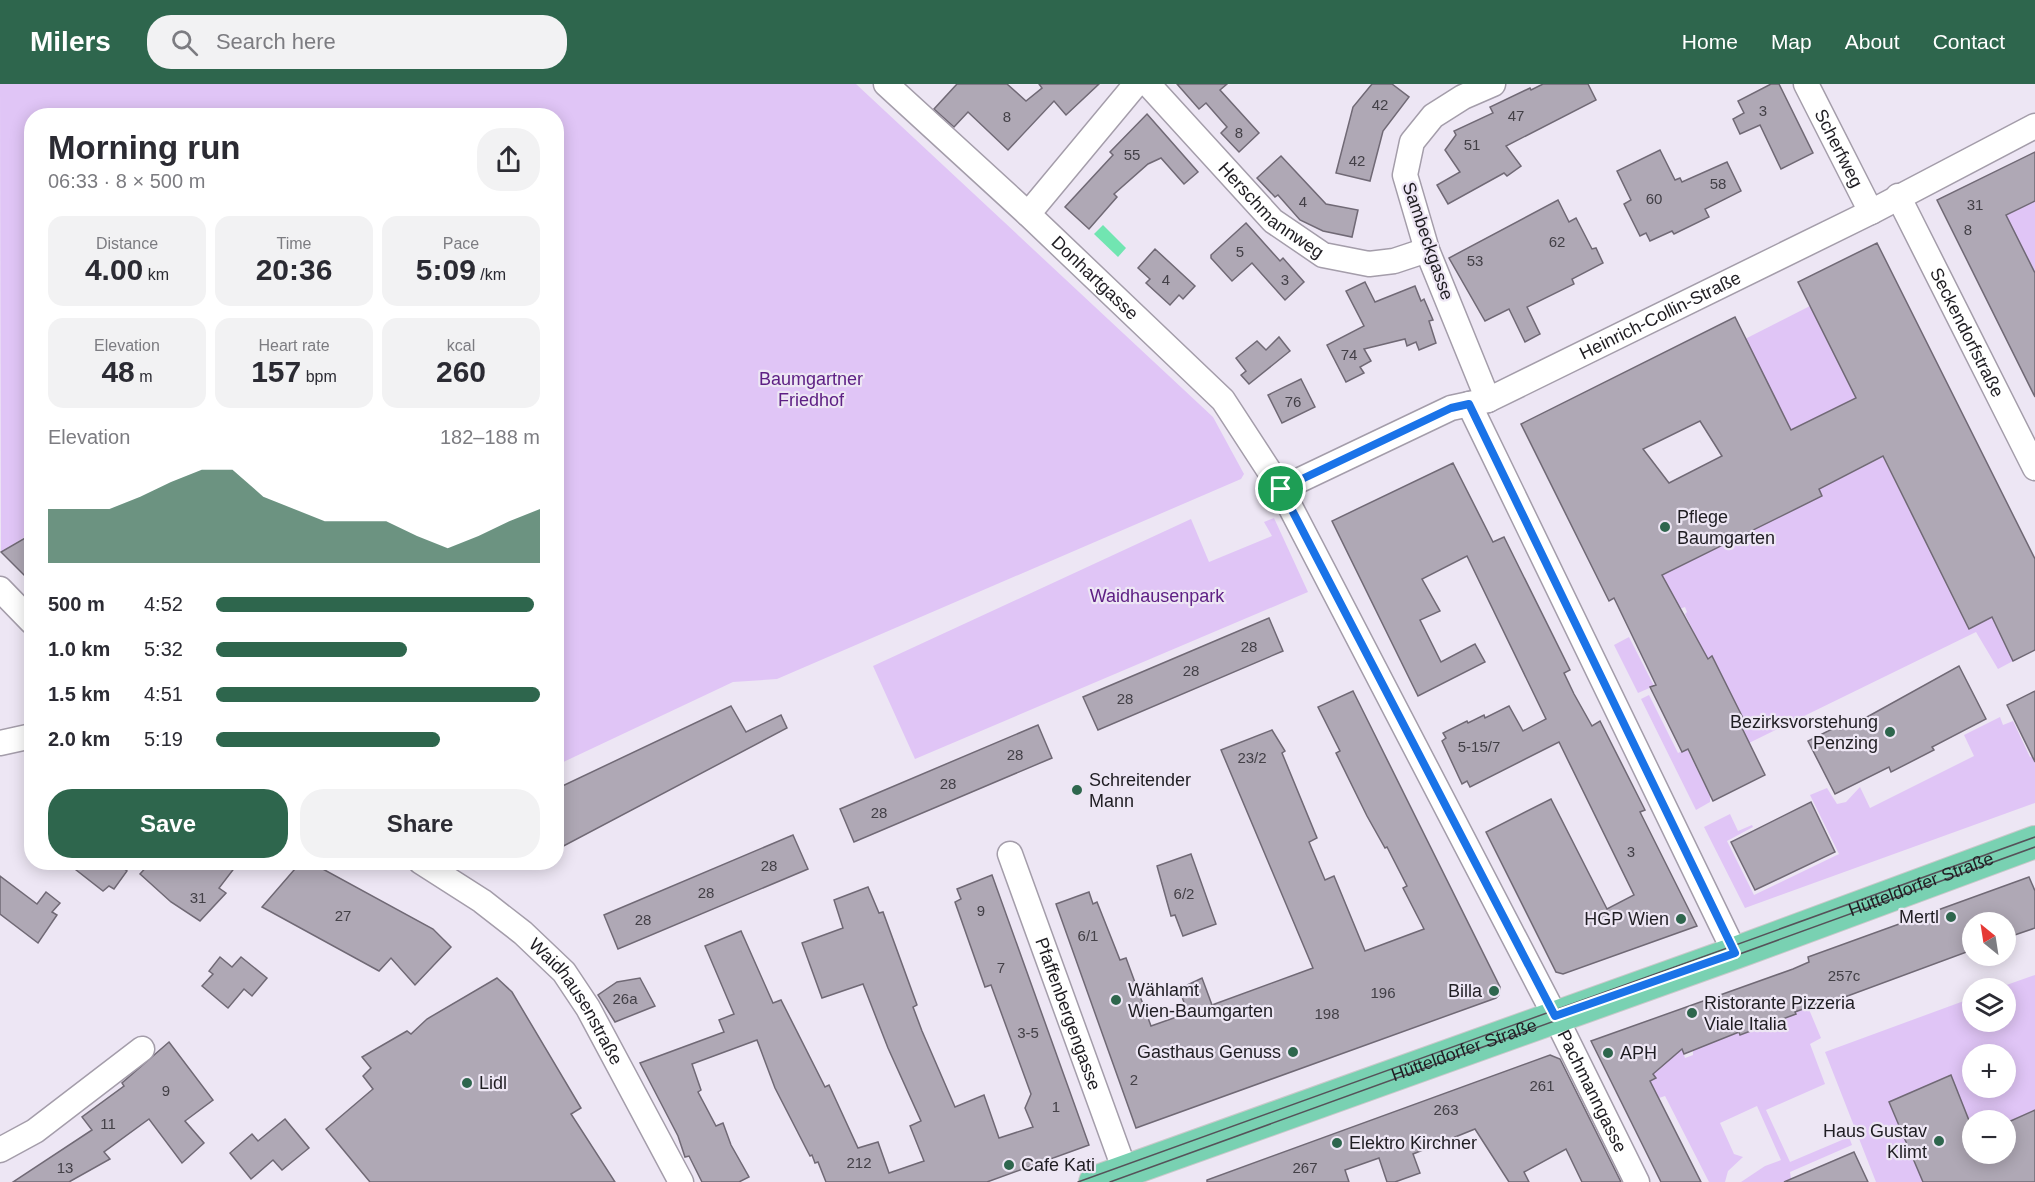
<!DOCTYPE html>
<meta charset="utf-8">
<style>
:root{--surface:#fff;--page:#f2f2f3;--text:#2b2b33;--muted:#7c7c81;--accent:#2e664d}
body{margin:0;font-family:Helvetica,sans-serif;background:var(--page);color:var(--text);height:100vh;display:flex;flex-direction:column;font-size:22px;white-space:nowrap}
*{box-sizing:border-box;margin:0}
p{font-size:20px;color:var(--muted)}
.icon{flex:none;width:33px;height:33px;fill:none;stroke:currentColor;stroke-width:2;stroke-linecap:round;stroke-linejoin:round}
.map{position:relative;flex:1;overflow:hidden}
.sheet{position:absolute;left:24px;top:24px;width:540px;height:762px;display:flex;flex-direction:column;background:var(--surface);border-radius:24px;box-shadow:0 3px 15px #0003}
.sheet>*{flex:none}
.needle{width:39px;rotate:330deg}
.controls{position:absolute;left:1962px;top:828px;display:grid;gap:12px}
.controls a{display:grid;place-items:center;width:54px;height:54px;border-radius:50%;background:var(--surface);box-shadow:0 3px 15px #0003;font-size:30px}
.pin{position:absolute;display:grid;place-items:center;width:51px;height:51px;color:#fff;margin:-26px;border:3px solid #fff;border-radius:50%;box-shadow:0 2px 6px #0007}
.round{display:grid;place-items:center;flex:none;width:63px;height:63px;border-radius:24px;background:var(--page)}
.overview{display:flex;align-items:center;justify-content:space-between;height:102px;padding:0 24px}
h1{font-size:33px;font-weight:700;line-height:45px}
.metrics{display:grid;grid-template-columns:repeat(3,1fr);gap:9px;height:102px;padding:6px 24px}
.metrics div{display:grid;align-content:center;border-radius:15px;background:var(--page);text-align:center}
.metrics b{font-size:30px;font-weight:700}
.metrics small{font-size:16px;font-weight:400}
.metrics p{font-size:16px}
.chart{height:168px;padding:12px 24px}
.chart p{display:flex;justify-content:space-between}
.chart svg{width:100%;height:108px;margin-top:6px;fill:var(--accent);opacity:.7}
.cta{display:flex;gap:12px;margin-top:auto;padding:12px 24px}
.cta a{flex:1;height:69px;border-radius:24px;background:var(--accent);color:#fff;font-size:24px;font-weight:700;line-height:69px;text-align:center}
.cta a+a{background:var(--page);color:var(--text)}
ul{padding:0 24px;list-style:none;font-size:20px}
li{display:grid;grid-template-columns:96px 72px 1fr;align-items:center;height:45px}
li i{height:15px;border-radius:8px;background:var(--accent)}
header{display:flex;align-items:center;gap:36px;box-sizing:border-box;height:84px;padding:0 30px;background:var(--accent);color:#fff}
header strong{font-size:28px}
nav{display:flex;gap:33px;margin-inline-start:auto;font-size:21px}
.search{width:420px;height:54px;background:var(--page);display:flex;align-items:center;gap:15px;box-sizing:border-box;padding:0 21px;border-radius:24px;color:var(--muted);font-size:22px}
.map>svg:first-child{display:block}
.green{fill:#e0c5f6;fill-rule:evenodd}
.water{fill:#71e5b1}
.building{fill:#afa8b5;stroke:#706975;stroke-width:1.5;fill-rule:evenodd}
.lines{fill:none;stroke-linecap:round;stroke-linejoin:round}
.minor-casing{stroke:#a49daa;stroke-width:27}
.major-casing{stroke:#c9c9ca;stroke-width:34}
.minor{stroke:#fff;stroke-width:24}
.major{stroke:#79d1b2;stroke-width:32}
.tram{stroke:#555259;stroke-width:1.5}
.route-casing{stroke:#fff;stroke-width:12}
.route{stroke:#1a73e8;stroke-width:8}
.poi-dot{fill:#2e664d;stroke:#ede6f4;stroke-width:2}
.labels{text-anchor:middle;dominant-baseline:central;stroke-width:4.5;stroke-linejoin:round;paint-order:stroke}
.number-label{font-size:15px;fill:#434047}
.street-label{font-size:18px;fill:#1f1d22;stroke:#ede6f4}
.park-label{font-size:18px;fill:#5e2084;stroke:#ede6f4}
.poi-label{font-size:18px;fill:#1f1d22;stroke:#ede6f4;text-anchor:start}
</style>
<header>
<strong>Milers</strong>
<div class="search"><svg class="icon" aria-label="search" viewBox="0 0 24 24"><circle cx="10" cy="10" r="6"/><path d="M15 15l6 6"/></svg>Search here</div>
<nav><a>Home</a><a>Map</a><a>About</a><a>Contact</a></nav>
</header>
<div class="map">
<svg width="2035" height="1098" viewBox="0 0 2035 1098">
<rect width="100%" height="100%" fill="#ede6f4"/>
<g class="green">
<polygon points="0,0 856,0 1213,333 1244,390 1241,395 777,595 733,598 557,681 556,32 32,32 31,449 1,468"/>
<polygon points="2035,117 2035,189 2006,131"/>
<polygon points="1810,222 1856,314 1791,346 1745,255"/>
<polygon points="1883,373 1969,544 1992,533 2013,577 1998,585 1976,548 1749,659 1739,639 1745,638 1713,573 1708,577 1685,530 1687,528 1685,523 1679,525 1662,491 1821,412 1819,405"/>
<polygon points="1274,434 1308,508 915,675 873,582 1191,435 1209,478 1272,452 1264,438"/>
<polygon points="1629,553 1654,602 1638,609 1614,561"/>
<polygon points="1649,611 1678,669 1687,665 1710,712 1710,718 1696,726 1641,615"/>
<polygon points="2000,633 2003,641 2013,637 2030,673 2035,672 2035,719 1745,824 1704,743 1730,730 1738,747 1752,741 1753,743 1727,757 1754,811 1839,770 1810,711 1827,704 1837,720 1846,718 1860,703 1870,724 1974,672 1964,651"/>
<path d="M2035,891V1026L2006,1039V1036H1972V1044L1951,991L1890,1019L1923,1098H1876L1825,968L1972,914V938H2006V904H1998ZM1972,970H2006V1004H1972Z"/>
<polygon points="1808,923 1821,954 1810,960 1825,1000 1766,1026 1790,1078 1849,1053 1852,1061 1790,1088 1791,1095 1784,1098 1741,1098 1765,1082 1781,1076 1757,1022 1720,1039 1734,1070 1743,1073 1728,1087 1725,1098 1709,1098 1665,1012 1659,1014 1650,997 1655,994 1653,989 1681,962 1685,974 1693,971 1693,966 1704,962 1701,955 1739,948 1740,951 1753,947 1752,943 1782,935"/>
</g>
<polygon class="water" points="1103,141 1126,164 1118,173 1094,150"/>
<g class="building">
<polygon points="957,0 1007,0 1026,17 1042,4 1039,0 1099,0 1066,31 1054,17 1008,66 968,28 954,43 934,25"/>
<polygon points="1177,0 1227,0 1220,6 1259,49 1239,68 1221,49 1227,43 1206,19 1199,25"/>
<polygon points="1372,0 1392,0 1409,13 1383,47 1370,97 1336,89 1353,23"/>
<polygon points="1543,0 1588,0 1596,16 1506,62 1521,82 1507,92 1504,89 1448,120 1437,101 1460,88 1445,66 1456,51 1454,47 1493,29 1490,23 1530,4 1531,6"/>
<polygon points="1771,0 1779,0 1813,69 1781,85 1760,41 1740,50 1733,35 1744,29 1738,17"/>
<polygon points="1147,30 1198,88 1184,100 1161,74 1148,80 1114,110 1117,113 1089,145 1065,123 1113,71 1110,68"/>
<polygon points="1660,66 1675,96 1680,94 1682,98 1727,78 1741,107 1705,125 1709,133 1674,150 1672,147 1650,157 1646,149 1640,152 1624,120 1631,116 1617,87"/>
<polygon points="2035,68 2035,117 2006,131 2035,189 2035,313 1937,116"/>
<polygon points="1281,72 1326,120 1358,126 1352,153 1323,147 1300,136 1278,111 1275,113 1257,94"/>
<polygon points="1558,116 1569,138 1576,134 1592,165 1596,164 1603,179 1572,195 1574,200 1527,223 1540,250 1525,258 1509,225 1485,237 1449,174"/>
<polygon points="1246,139 1280,177 1283,174 1304,198 1285,216 1252,179 1232,197 1211,174 1211,171"/>
<path d="M1877,159L2035,475V566L2013,577L1992,533L1969,545L1883,372L1819,405L1822,412L1662,491L1708,575L1712,572L1745,638L1740,640L1765,691L1713,717L1688,665L1682,668L1650,603L1656,601L1614,514L1609,517L1521,340L1735,233L1791,346L1856,314L1798,198ZM1700,337L1722,372L1669,399L1643,365Z"/>
<polygon points="1155,165 1195,202 1183,215 1179,211 1170,221 1146,199 1150,195 1138,184"/>
<polygon points="1365,198 1375,218 1415,202 1421,217 1424,215 1433,236 1429,237 1436,259 1419,266 1416,258 1407,262 1405,255 1364,265 1371,277 1360,283 1364,289 1346,298 1327,261 1364,242 1346,207"/>
<polygon points="1279,253 1290,267 1249,300 1241,291 1246,287 1236,274 1257,257 1266,266"/>
<polygon points="1301,295 1315,323 1282,339 1268,311"/>
<polygon points="1453,379 1493,458 1504,453 1570,586 1564,589 1574,610 1592,642 1600,637 1645,726 1640,728 1697,842 1563,890 1556,888 1486,748 1551,715 1607,825 1634,811 1559,658 1470,703 1467,697 1462,700 1442,657 1446,654 1443,649 1467,637 1468,639 1484,631 1485,634 1509,622 1523,647 1546,635 1467,472 1422,495 1440,527 1420,536 1441,578 1475,560 1485,578 1418,612 1332,437"/>
<polygon points="32,450 32,499 1,468"/>
<polygon points="1269,534 1283,567 1098,646 1083,613"/>
<polygon points="1959,582 1986,635 1932,663 1934,666 1891,688 1889,683 1835,710 1808,657 1838,642 1840,646 1858,638"/>
<polygon points="1353,607 1500,903 1499,911 1496,914 1136,1044 1056,820 1089,808 1093,820 1097,818 1120,876 1126,874 1151,942 1188,929 1179,905 1202,894 1212,921 1313,884 1221,666 1272,646 1285,667 1282,669 1317,754 1309,758 1325,796 1334,792 1365,867 1424,845 1403,804 1407,802 1387,763 1385,764 1367,732 1336,669 1340,667 1318,623"/>
<polygon points="2035,607 2035,678 2007,621"/>
<polygon points="731,622 746,648 781,631 787,644 556,766 556,705"/>
<polygon points="1038,641 1052,674 854,758 840,725"/>
<polygon points="1811,718 1835,768 1755,806 1731,758"/>
<polygon points="793,751 808,785 618,865 604,831"/>
<polygon points="1191,770 1216,840 1183,852 1175,831 1171,832 1157,782"/>
<polygon points="66,778 115,778 127,787 114,805 109,802 103,807"/>
<polygon points="151,778 239,778 219,804 226,809 200,837 171,818 140,790"/>
<polygon points="301,778 310,778 433,845 451,863 415,901 391,874 379,887 262,823"/>
<polygon points="992,791 1089,1061 987,1098 826,1098 818,1078 815,1079 812,1071 810,1072 775,1004 757,956 692,980 701,1006 698,1008 716,1042 723,1039 731,1061 749,1093 739,1098 702,1098 689,1072 685,1073 678,1052 640,979 724,948 719,936 734,930 705,862 741,847 773,919 781,916 825,1003 829,1001 858,1064 878,1058 889,1089 924,1077 910,1042 921,1037 888,964 863,900 822,914 802,859 843,844 834,816 868,803 879,829 883,828 917,921 913,923 922,947 955,1023 984,1011 999,1054 1033,1043 1025,1024 1031,1010 991,901 985,903 955,818 961,815 957,805"/>
<polygon points="0,792 37,820 46,808 60,819 52,828 57,831 38,859 0,830"/>
<polygon points="2029,793 2035,807 2035,844 2006,854 2006,838 1972,838 1972,866 1834,917 1833,914 1795,928 1796,930 1740,951 1739,948 1684,970 1682,965 1653,990 1656,994 1650,997 1701,1098 1661,1098 1591,957 1793,885 1809,878 1808,873"/>
<polygon points="220,873 232,883 241,873 267,894 252,912 244,905 228,924 202,902 213,890 209,887"/>
<polygon points="497,894 512,908 581,1024 571,1030 615,1098 370,1098 326,1045 373,1005 363,992 371,984 362,973 407,947 411,950 427,935"/>
<polygon points="640,894 655,922 615,938 598,911 617,898"/>
<polygon points="169,958 213,1016 185,1037 204,1059 182,1079 149,1035 104,1068 110,1075 69,1098 13,1098 92,1046 82,1033 124,1002 122,999"/>
<polygon points="1550,971 1560,975 1621,1098 1582,1098 1566,1065 1524,1088 1529,1098 1509,1098 1475,1045 1413,1070 1420,1089 1395,1098 1387,1098 1379,1074 1345,1086 1349,1098 1207,1098 1207,1096"/>
<polygon points="1951,991 1972,1044 1972,1070 2006,1070 2006,1039 2035,1026 2035,1098 1923,1098 1889,1018"/>
<polygon points="285,1035 309,1064 282,1086 273,1076 251,1095 230,1069 252,1050 258,1057"/>
<polygon points="1854,1068 1868,1098 1784,1098"/>
</g>
<g class="lines">
<g class="minor-casing">
<g id="minor">
<path id="s1" d="M886,0L1028,130L1223,316L1281,405L1555,932L1637,1098"/>
<path id="s2" d="M1148,0L1273,137L1323,171L1369,180L1394,177L1427,166"/>
<path id="s3" d="M1806,0L1871,128"/>
<path id="s4" d="M1898,112L2035,384"/>
<polyline points="1028,130 1136,0"/>
<polyline points="1488,316 1427,166 1405,91 1412,58 1433,32 1463,13 1493,0"/>
<polyline points="1469,320 1735,869"/>
<path id="s5" d="M1281,405L1451,324L1488,316L1871,128L2035,42"/>
<polyline points="0,505 32,538"/>
<polyline points="0,659 32,652"/>
<path id="s6" d="M1010,770L1125,1087"/>
<path id="s7" d="M421,778L482,817L523,849L564,888L588,924L681,1098"/>
<polyline points="0,1066 35,1047 142,965"/>
</g>
</g>
<g class="major-casing">
<g id="major">
<path id="s8" d="M1095,1098L1735,869L2035,758"/>
</g>
</g>
<use href="#minor" class="minor"/>
<use href="#major" class="major"/>
<g class="tram">
<polyline points="1078,1098 2035,753"/>
<polyline points="1110,1098 2035,763"/>
</g>
</g>
<g class="lines">
<g class="route-casing">
<polygon id="route" points="1469,320 1735,869 1555,932 1281,405 1451,324"/>
</g>
<use href="#route" class="route"/>
</g>
<g class="poi-dot">
<circle cx="1665" cy="443" r="6"/>
<circle cx="1890" cy="648" r="6"/>
<circle cx="1077" cy="706" r="6"/>
<circle cx="1951" cy="833" r="6"/>
<circle cx="1681" cy="835" r="6"/>
<circle cx="1494" cy="907" r="6"/>
<circle cx="1116" cy="916" r="6"/>
<circle cx="1692" cy="929" r="6"/>
<circle cx="1293" cy="968" r="6"/>
<circle cx="1608" cy="969" r="6"/>
<circle cx="467" cy="999" r="6"/>
<circle cx="1939" cy="1057" r="6"/>
<circle cx="1337" cy="1059" r="6"/>
<circle cx="1009" cy="1081" r="6"/>
</g>
<g class="labels">
<g class="number-label">
<text x="1380" y="20">42</text>
<text x="1763" y="26">3</text>
<text x="1516" y="31">47</text>
<text x="1007" y="32">8</text>
<text x="1239" y="48">8</text>
<text x="1472" y="60">51</text>
<text x="1132" y="70">55</text>
<text x="1357" y="76">42</text>
<text x="1718" y="99">58</text>
<text x="1654" y="114">60</text>
<text x="1303" y="117">4</text>
<text x="1975" y="120">31</text>
<text x="1968" y="145">8</text>
<text x="1557" y="157">62</text>
<text x="1240" y="167">5</text>
<text x="1475" y="176">53</text>
<text x="1166" y="195">4</text>
<text x="1285" y="195">3</text>
<text x="1349" y="270">74</text>
<text x="1293" y="317">76</text>
<text x="1249" y="562">28</text>
<text x="1191" y="586">28</text>
<text x="1125" y="614">28</text>
<text x="1479" y="662">5-15/7</text>
<text x="1015" y="670">28</text>
<text x="1252" y="673">23/2</text>
<text x="948" y="699">28</text>
<text x="879" y="728">28</text>
<text x="1631" y="767">3</text>
<text x="769" y="781">28</text>
<text x="706" y="808">28</text>
<text x="1184" y="809">6/2</text>
<text x="198" y="813">31</text>
<text x="981" y="826">9</text>
<text x="343" y="831">27</text>
<text x="643" y="835">28</text>
<text x="1088" y="851">6/1</text>
<text x="1001" y="883">7</text>
<text x="1844" y="891">257c</text>
<text x="1383" y="908">196</text>
<text x="625" y="914">26a</text>
<text x="1327" y="929">198</text>
<text x="1028" y="948">3-5</text>
<text x="1134" y="995">2</text>
<text x="1542" y="1001">261</text>
<text x="166" y="1006">9</text>
<text x="1056" y="1022">1</text>
<text x="1446" y="1025">263</text>
<text x="108" y="1039">11</text>
<text x="859" y="1078">212</text>
<text x="65" y="1083">13</text>
<text x="1305" y="1083">267</text>
</g>
<g class="street-label">
<text stroke="none"><textPath href="#s3" startOffset="72">Scherfweg</textPath></text>
<text stroke="none"><textPath href="#s2" startOffset="177">Herschmannweg</textPath></text>
<text transform="translate(1428 157) rotate(71)">Sambeckgasse</text>
<text stroke="none"><textPath href="#s1" startOffset="285">Donhartgasse</textPath></text>
<text stroke="none"><textPath href="#s5" startOffset="418">Heinrich-Collin-Straße</textPath></text>
<text stroke="none"><textPath href="#s4" startOffset="153">Seckendorfstraße</textPath></text>
<text stroke="none"><textPath href="#s8" startOffset="878">Hütteldorfer Straße</textPath></text>
<text stroke="none"><textPath href="#s7" startOffset="212">Waidhausenstraße</textPath></text>
<text stroke="none"><textPath href="#s6" startOffset="170">Pfaffenbergengasse</textPath></text>
<text stroke="none"><textPath href="#s8" startOffset="392">Hütteldorfer Straße</textPath></text>
<text stroke="none"><textPath href="#s1" startOffset="1246">Pachmanngasse</textPath></text>
</g>
<g class="park-label">
<text x="811" y="295">Baumgartner<tspan x="811" dy="21">Friedhof</tspan></text>
<text x="1157" y="512">Waidhausenpark</text>
</g>
<g class="poi-label">
<text x="1677" y="433">Pflege<tspan x="1677" dy="21">Baumgarten</tspan></text>
<text x="1878" y="638" text-anchor="end">Bezirksvorstehung<tspan x="1878" dy="21">Penzing</tspan></text>
<text x="1089" y="696">Schreitender<tspan x="1089" dy="21">Mann</tspan></text>
<text x="1939" y="833" text-anchor="end">Mertl</text>
<text x="1669" y="835" text-anchor="end">HGP Wien</text>
<text x="1128" y="906">Wählamt<tspan x="1128" dy="21">Wien-Baumgarten</tspan></text>
<text x="1482" y="907" text-anchor="end">Billa</text>
<text x="1704" y="919">Ristorante Pizzeria<tspan x="1704" dy="21">Viale Italia</tspan></text>
<text x="1281" y="968" text-anchor="end">Gasthaus Genuss</text>
<text x="1620" y="969">APH</text>
<text x="479" y="999">Lidl</text>
<text x="1927" y="1047" text-anchor="end">Haus Gustav<tspan x="1927" dy="21">Klimt</tspan></text>
<text x="1349" y="1059">Elektro Kirchner</text>
<text x="1021" y="1081">Cafe Kati</text>
</g>
</g>
</svg>
<div class="controls">
<a><svg class="needle" viewBox="-14 -14 28 28"><path d="M0-13l5 13h-10z" fill="#e53935"/><path d="M0 13l5-13h-10z" fill="#7c7c81"/></svg></a>
<a><svg class="icon" aria-label="layers" viewBox="0 0 24 24"><path d="M12 4l9 5-9 5-9-5zM3 14l9 5 9-5"/></svg></a>
<a>+</a>
<a>−</a>
</div>
<div class="pin" style="left:1281px;top:405px;background:#1e9e55"><svg class="icon" aria-label="arrive" viewBox="0 0 24 24"><path d="M6 21V4h12l-3 4 3 4H6"/></svg></div>
<section class="sheet">
<div class="overview"><div><h1>Morning run</h1><p>06:33 · 8 × 500 m</p></div><a class="round"><svg class="icon" aria-label="share" viewBox="0 0 24 24"><path d="M12 15V3M7 8l5-5 5 5M5 13v7h14v-7"/></svg></a></div>
<div class="metrics">
<div><p>Distance</p><b>4.00<small> km</small></b></div>
<div><p>Time</p><b>20:36</b></div>
<div><p>Pace</p><b>5:09<small> /km</small></b></div>
</div>
<div class="metrics">
<div><p>Elevation</p><b>48<small> m</small></b></div>
<div><p>Heart rate</p><b>157<small> bpm</small></b></div>
<div><p>kcal</p><b>260</b></div>
</div>
<div class="chart"><p><span>Elevation</span>182–188 m</p>
<svg viewBox="0 0 160 44" preserveAspectRatio="none"><path d="M0 44V22L10 22L20 22L30 17L40 11L50 6L60 6L70 17L80 22L90 27L100 27L110 27L120 33L130 38L140 33L150 27L160 22V44z"/></svg>
</div>
<ul>
<li><b>500 m</b>4:52<i style="width:98%"></i></li>
<li><b>1.0 km</b>5:32<i style="width:59%"></i></li>
<li><b>1.5 km</b>4:51<i style="width:100%"></i></li>
<li><b>2.0 km</b>5:19<i style="width:69%"></i></li>
</ul>
<div class="cta"><a>Save</a><a>Share</a></div>
</section>
</div>
